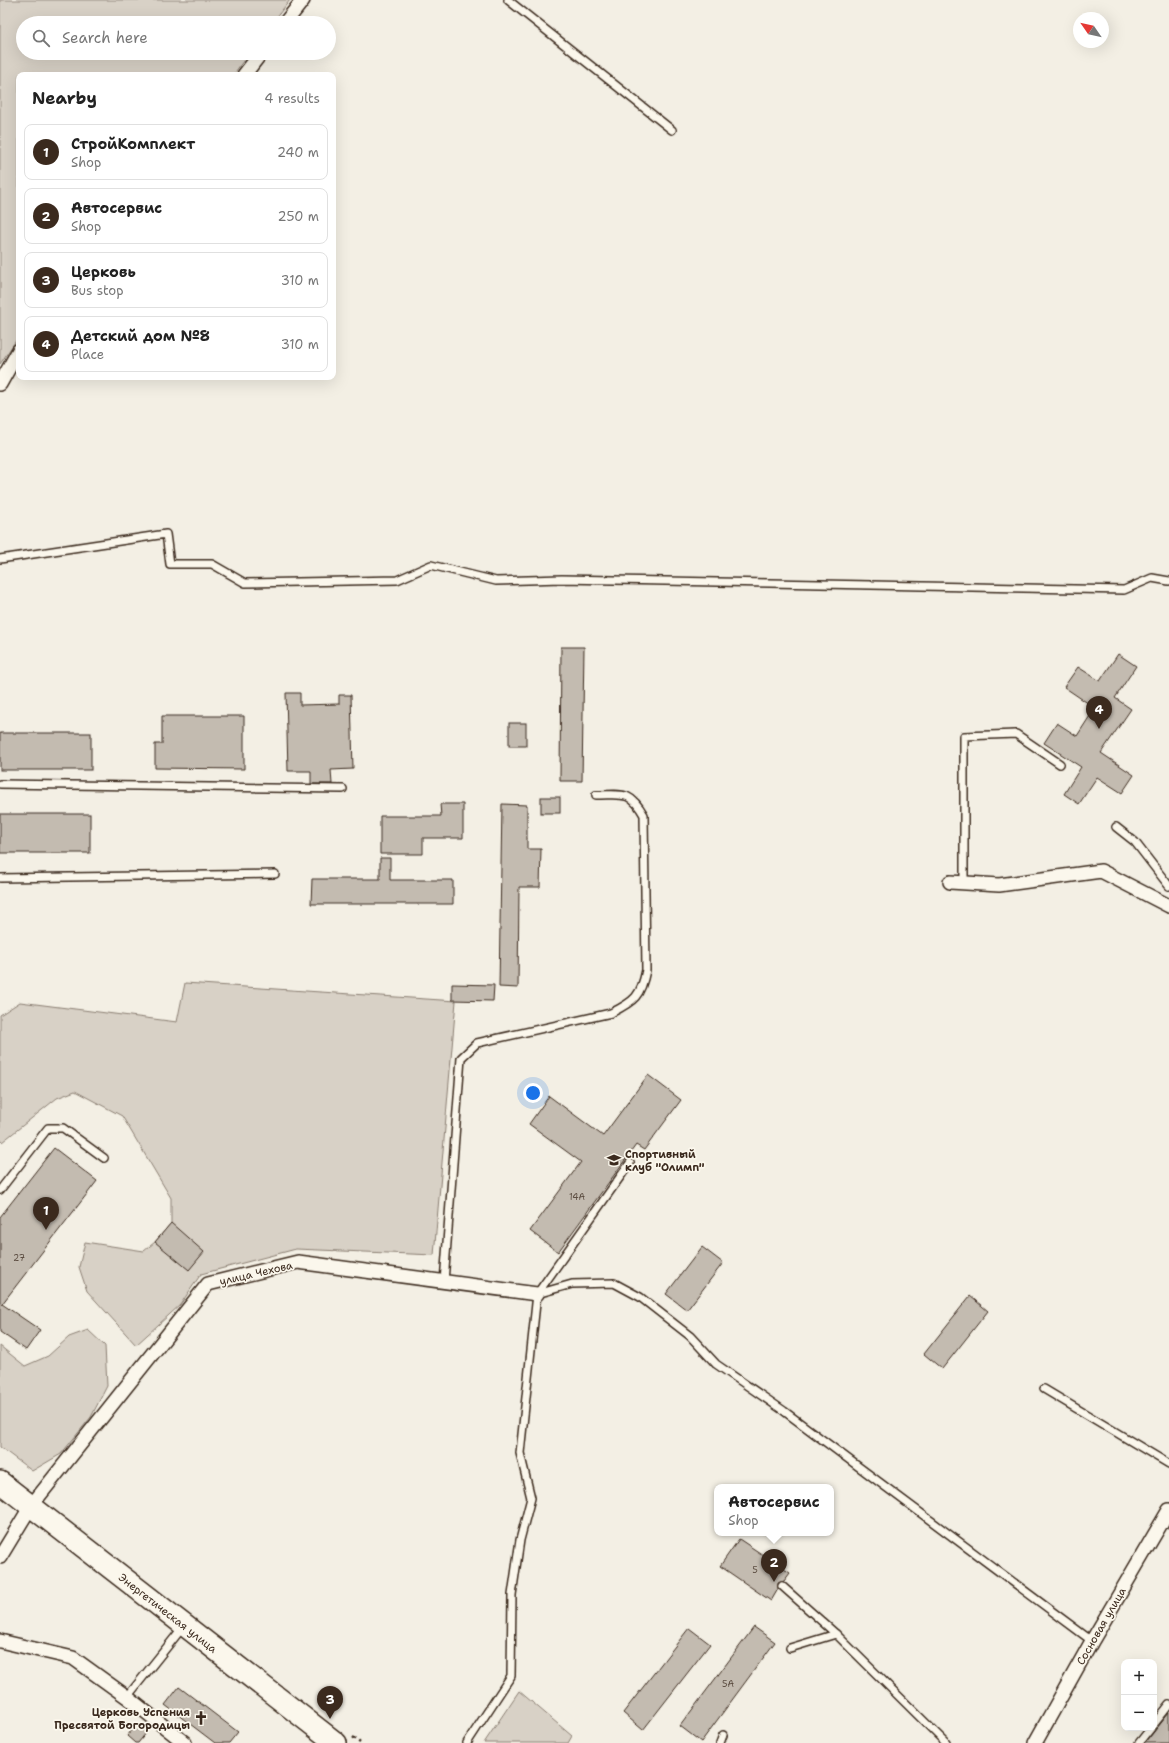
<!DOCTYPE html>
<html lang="en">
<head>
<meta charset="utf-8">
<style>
  body { margin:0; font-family:"Shantell Sans",sans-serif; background:#f6f6f6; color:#222 }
  .controls { position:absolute; right:12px; bottom:12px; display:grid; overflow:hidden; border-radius:8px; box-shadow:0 4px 16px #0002 }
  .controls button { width:36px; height:36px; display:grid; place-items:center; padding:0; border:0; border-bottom:1px solid #e0e0e0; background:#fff; color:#222; font:20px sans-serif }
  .compass { position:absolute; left:1073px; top:12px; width:36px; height:36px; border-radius:50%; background:#fff; box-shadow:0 4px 16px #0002; rotate:304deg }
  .you { position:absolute; left:533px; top:1093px; width:14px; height:14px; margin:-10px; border:3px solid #fff; border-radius:50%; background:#1a73e8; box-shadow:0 0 0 6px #1a73e833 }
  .badge { display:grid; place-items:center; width:26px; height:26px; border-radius:50%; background:#3b2a1e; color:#fff; font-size:13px; font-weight:700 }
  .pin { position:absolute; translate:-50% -33px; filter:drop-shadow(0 1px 2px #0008) }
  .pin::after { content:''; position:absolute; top:21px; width:14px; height:12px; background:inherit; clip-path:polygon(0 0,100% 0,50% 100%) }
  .popup { position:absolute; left:714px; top:1484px; width:120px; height:52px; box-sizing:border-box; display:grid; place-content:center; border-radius:8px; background:#fff; filter:drop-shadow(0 1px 3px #0005); font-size:13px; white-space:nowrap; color:#767676 }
  .popup b { font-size:15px; color:#222 }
  .popup::after { content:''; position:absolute; left:50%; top:100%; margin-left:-8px; border:8px solid transparent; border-top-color:#fff }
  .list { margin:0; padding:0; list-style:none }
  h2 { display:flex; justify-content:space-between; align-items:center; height:52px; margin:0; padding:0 16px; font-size:17px }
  h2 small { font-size:13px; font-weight:400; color:#767676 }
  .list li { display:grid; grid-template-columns:26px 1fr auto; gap:12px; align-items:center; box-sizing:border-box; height:56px; margin:0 8px 8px; padding:0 8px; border:1px solid #e0e0e0; border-radius:8px }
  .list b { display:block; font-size:15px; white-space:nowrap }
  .list p { margin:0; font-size:13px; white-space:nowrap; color:#767676 }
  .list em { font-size:13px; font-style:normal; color:#767676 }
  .icon { flex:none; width:22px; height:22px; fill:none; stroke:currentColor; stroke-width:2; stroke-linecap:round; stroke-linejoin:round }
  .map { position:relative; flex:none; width:1169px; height:1743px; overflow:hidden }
  .search { position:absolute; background:#fff; box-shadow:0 4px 16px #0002; left:16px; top:16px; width:320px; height:44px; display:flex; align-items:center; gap:10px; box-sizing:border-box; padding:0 14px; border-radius:22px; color:#767676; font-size:15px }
  .panel { position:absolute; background:#fff; box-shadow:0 4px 16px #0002; left:16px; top:72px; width:320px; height:308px; border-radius:8px }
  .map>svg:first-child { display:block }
  .green { fill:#d8d1c6; stroke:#8a7e72 }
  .building { fill:#c3bbb0; stroke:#3b2a1e }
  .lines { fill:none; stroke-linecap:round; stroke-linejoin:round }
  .service-casing { stroke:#3b2a1e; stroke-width:10 }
  .minor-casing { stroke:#3b2a1e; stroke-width:16 }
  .primary-casing { stroke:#3b2a1e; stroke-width:24 }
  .path { stroke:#3b2a1e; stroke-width:2.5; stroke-dasharray:4 3; stroke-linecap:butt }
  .service { stroke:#fbf7ec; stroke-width:7 }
  .minor { stroke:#fbf7ec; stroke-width:13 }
  .primary { stroke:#fbf7ec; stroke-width:21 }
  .labels { text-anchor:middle; stroke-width:3.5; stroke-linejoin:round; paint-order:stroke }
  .number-label { font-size:9px; fill:#5d4e42 }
  .poi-label { font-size:11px; font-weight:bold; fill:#3b2a1e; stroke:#fbf7ec; text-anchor:start }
  .street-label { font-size:11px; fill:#3b2a1e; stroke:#fbf7ec }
</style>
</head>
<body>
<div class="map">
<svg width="1169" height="1743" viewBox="0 0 1169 1743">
  <rect width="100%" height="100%" fill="#f3efe4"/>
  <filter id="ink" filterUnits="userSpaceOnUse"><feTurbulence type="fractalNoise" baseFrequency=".025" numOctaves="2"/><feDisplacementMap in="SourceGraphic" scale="8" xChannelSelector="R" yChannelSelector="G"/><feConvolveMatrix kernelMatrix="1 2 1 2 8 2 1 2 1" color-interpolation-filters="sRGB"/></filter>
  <g filter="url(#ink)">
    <!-- green -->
    <g class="green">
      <path d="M 0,0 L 290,0 L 272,23 L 23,23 L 23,53 L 249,53 L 233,75 L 19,75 L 19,336 L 0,364 Z"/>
      <path d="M 185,983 L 456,1001 L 434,1255 L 296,1249 L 201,1274 L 180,1305 L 136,1345 L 87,1291 L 79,1267 L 85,1242 L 144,1251 L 155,1242 L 171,1223 L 171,1198 L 122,1116 L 75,1091 L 57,1098 L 2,1142 L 0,1140 L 0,1015 L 20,1002 L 177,1022 Z"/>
      <path d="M 88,1330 L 105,1346 L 107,1386 L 91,1417 L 61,1454 L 32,1471 L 0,1447 L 0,1346 L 25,1366 L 48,1356 L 69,1337 Z"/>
      <path d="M 519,1691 L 572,1736 L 568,1743 L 484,1743 Z"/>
    </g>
    <!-- building -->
    <g class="building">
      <path d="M 561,647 L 584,647 L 582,781 L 560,781 Z"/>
      <path d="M 1118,654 L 1136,666 L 1115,698 L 1131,709 L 1101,753 L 1134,775 L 1122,793 L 1097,777 L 1079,804 L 1064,794 L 1081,767 L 1044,743 L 1057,723 L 1077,736 L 1095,708 L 1064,687 L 1078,667 L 1100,681 Z"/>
      <path d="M 286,693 L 300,693 L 300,705 L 339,704 L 339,695 L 351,695 L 353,769 L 331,770 L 332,784 L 311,784 L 311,771 L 288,771 Z"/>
      <path d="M 162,716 L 244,716 L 244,769 L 155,768 L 155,744 L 162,744 Z"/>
      <rect x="509" y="723" width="17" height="23"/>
      <rect x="0" y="733" width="91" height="37"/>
      <rect x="541" y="797" width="19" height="16"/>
      <path d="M 440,804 L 463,804 L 463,838 L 423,838 L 423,854 L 380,854 L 380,816 L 441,816 Z"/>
      <path d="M 502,804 L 527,805 L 527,849 L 541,849 L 540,887 L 519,887 L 518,988 L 499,987 Z"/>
      <rect x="0" y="814" width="90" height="39"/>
      <path d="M 380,858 L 390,858 L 390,880 L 453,880 L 453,904 L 311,904 L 312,879 L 380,879 Z"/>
      <path d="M 452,984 L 494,985 L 493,1001 L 452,1000 Z"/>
      <path d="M 648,1075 L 681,1100 L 644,1150 L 636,1145 L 558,1252 L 530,1231 L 581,1162 L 529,1124 L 549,1096 L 603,1136 Z"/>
      <path d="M 54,1148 L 97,1181 L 2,1304 L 40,1330 L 26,1350 L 0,1332 L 0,1217 Z"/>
      <path d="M 171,1223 L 204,1252 L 189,1270 L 155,1242 Z"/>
      <path d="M 702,1247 L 723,1263 L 687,1310 L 666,1294 Z"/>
      <path d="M 970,1296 L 988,1311 L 942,1369 L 924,1354 Z"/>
      <path d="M 739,1539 L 790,1573 L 784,1581 L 778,1583 L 778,1589 L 771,1601 L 720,1566 Z"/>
      <path d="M 754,1627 L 775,1642 L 701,1742 L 680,1726 Z"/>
      <path d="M 689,1628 L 710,1644 L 643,1730 L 623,1713 Z"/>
      <path d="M 179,1687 L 238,1732 L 229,1743 L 215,1743 L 165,1705 Z"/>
      <path d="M 1169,1713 L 1169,1743 L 1145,1743 Z"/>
      <path d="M 137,1724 L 147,1732 L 138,1743 L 135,1743 L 127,1736 Z"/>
    </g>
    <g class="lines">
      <defs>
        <g id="service">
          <path d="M 508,0 L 672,130"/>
          <path d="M 0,559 L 166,534 L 170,564 L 212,564 L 245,583 L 397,580 L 431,565 L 496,581 L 562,579 L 1124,590 L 1152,578 L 1169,581"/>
          <path d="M 0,784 L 343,789"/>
          <path d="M 1116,827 L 1135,842 L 1169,886"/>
          <path d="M 0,878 L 275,874"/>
          <path d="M 964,883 L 964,736 L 1016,734 L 1060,764"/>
          <path d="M 0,1190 L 48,1128 L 63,1128 L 104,1158"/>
          <path d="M 444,1282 L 461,1058 L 477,1043 L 611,1013 C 635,1001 641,996 646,970 L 644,815 C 630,790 622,795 596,795"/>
          <path d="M 537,1294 L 572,1284 L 614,1283 L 640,1297 L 690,1336 L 716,1364 L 784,1411 L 1092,1641"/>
          <path d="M 1044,1389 L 1169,1464"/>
          <path d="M 782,1586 L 836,1634"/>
          <path d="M 790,1648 L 836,1634 L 946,1743"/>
          <path d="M 127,1697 L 183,1627"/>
          <path d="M 1154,1724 L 1169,1705"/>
          <path d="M 467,1743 L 511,1676 L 512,1595 L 520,1540 L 531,1498 L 520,1453 L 537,1294 L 630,1163"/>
          <path d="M 720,1743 L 723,1735"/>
          <path d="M 1139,1743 L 1151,1728"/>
        </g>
        <g id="minor">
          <path d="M 285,23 L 303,0"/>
          <path d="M 244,75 L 261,53"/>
          <path d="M 0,384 L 19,350"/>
          <path d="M 950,882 L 999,885 L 1101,871 L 1169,906"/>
          <path d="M 0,1557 L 31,1506 L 208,1284 L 298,1262 L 537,1294"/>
          <path d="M 0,1641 L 73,1658 L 127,1697 L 185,1743"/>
          <path d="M 1035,1743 L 1092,1641 L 1169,1510"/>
        </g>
        <path id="primary" d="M 0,1482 L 336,1743"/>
      </defs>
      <!-- service casing -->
      <use href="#service" class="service-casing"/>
      <!-- minor casing -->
      <use href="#minor" class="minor-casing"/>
      <!-- primary casing -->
      <use href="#primary" class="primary-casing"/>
      <!-- path -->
      <path class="path" d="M 353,1737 L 360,1743"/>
      <!-- service -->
      <use href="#service" class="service"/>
      <!-- minor -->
      <use href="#minor" class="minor"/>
      <!-- primary -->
      <use href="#primary" class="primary"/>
    </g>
  </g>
  <!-- icons -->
  <defs>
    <symbol id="school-bare" viewBox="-9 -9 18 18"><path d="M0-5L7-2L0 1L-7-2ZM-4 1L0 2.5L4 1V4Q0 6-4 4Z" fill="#3b2a1e" stroke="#fbf7ec" stroke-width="2.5" paint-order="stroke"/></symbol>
    <symbol id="church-bare" viewBox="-9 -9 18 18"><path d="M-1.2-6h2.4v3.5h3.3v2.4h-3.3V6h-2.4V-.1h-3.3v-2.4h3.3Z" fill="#3b2a1e" stroke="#fbf7ec" stroke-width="2.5" paint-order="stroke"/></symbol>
  </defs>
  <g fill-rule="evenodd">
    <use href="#school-bare" x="604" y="1150" width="20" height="20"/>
    <use href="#church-bare" x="191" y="1708" width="20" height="20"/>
  </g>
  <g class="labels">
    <!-- number labels -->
    <g class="number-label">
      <text x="577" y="1200">14А</text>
      <text x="19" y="1261">27</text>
      <text x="755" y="1573">5</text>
      <text x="728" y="1687">5А</text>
    </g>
    <!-- poi labels -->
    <g class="poi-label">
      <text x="625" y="1158">Спортивный<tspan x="625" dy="13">клуб "Олимп"</tspan></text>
      <text x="190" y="1716" text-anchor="end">Церковь Успения<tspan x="190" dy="13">Пресвятой Богородицы</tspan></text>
    </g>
    <!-- street labels -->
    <g class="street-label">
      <text transform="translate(256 1273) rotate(-13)" y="4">улица Чехова</text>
      <text transform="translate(168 1613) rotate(38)" y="4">Энергетическая улица</text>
      <text transform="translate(1101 1626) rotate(-60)" y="4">Сосновая улица</text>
    </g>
  </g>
</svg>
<div class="controls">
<button>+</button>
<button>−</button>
</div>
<svg class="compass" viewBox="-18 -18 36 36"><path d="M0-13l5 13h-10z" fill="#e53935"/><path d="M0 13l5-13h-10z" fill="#767676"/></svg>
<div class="you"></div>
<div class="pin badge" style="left:46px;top:1230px">1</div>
<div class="pin badge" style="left:774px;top:1582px">2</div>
<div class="popup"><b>Автосервис</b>Shop</div>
<div class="pin badge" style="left:330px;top:1719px">3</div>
<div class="pin badge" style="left:1099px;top:729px">4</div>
<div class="search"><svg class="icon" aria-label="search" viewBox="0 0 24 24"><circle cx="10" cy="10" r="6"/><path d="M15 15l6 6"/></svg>Search here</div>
<section class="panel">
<h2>Nearby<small>4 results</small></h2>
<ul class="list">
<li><span class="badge">1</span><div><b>СтройКомплект</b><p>Shop</p></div><em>240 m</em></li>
<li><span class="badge">2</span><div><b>Автосервис</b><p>Shop</p></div><em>250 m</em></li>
<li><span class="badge">3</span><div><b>Церковь</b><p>Bus stop</p></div><em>310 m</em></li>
<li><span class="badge">4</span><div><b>Детский дом №8</b><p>Place</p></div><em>310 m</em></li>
</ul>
</section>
</div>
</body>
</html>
